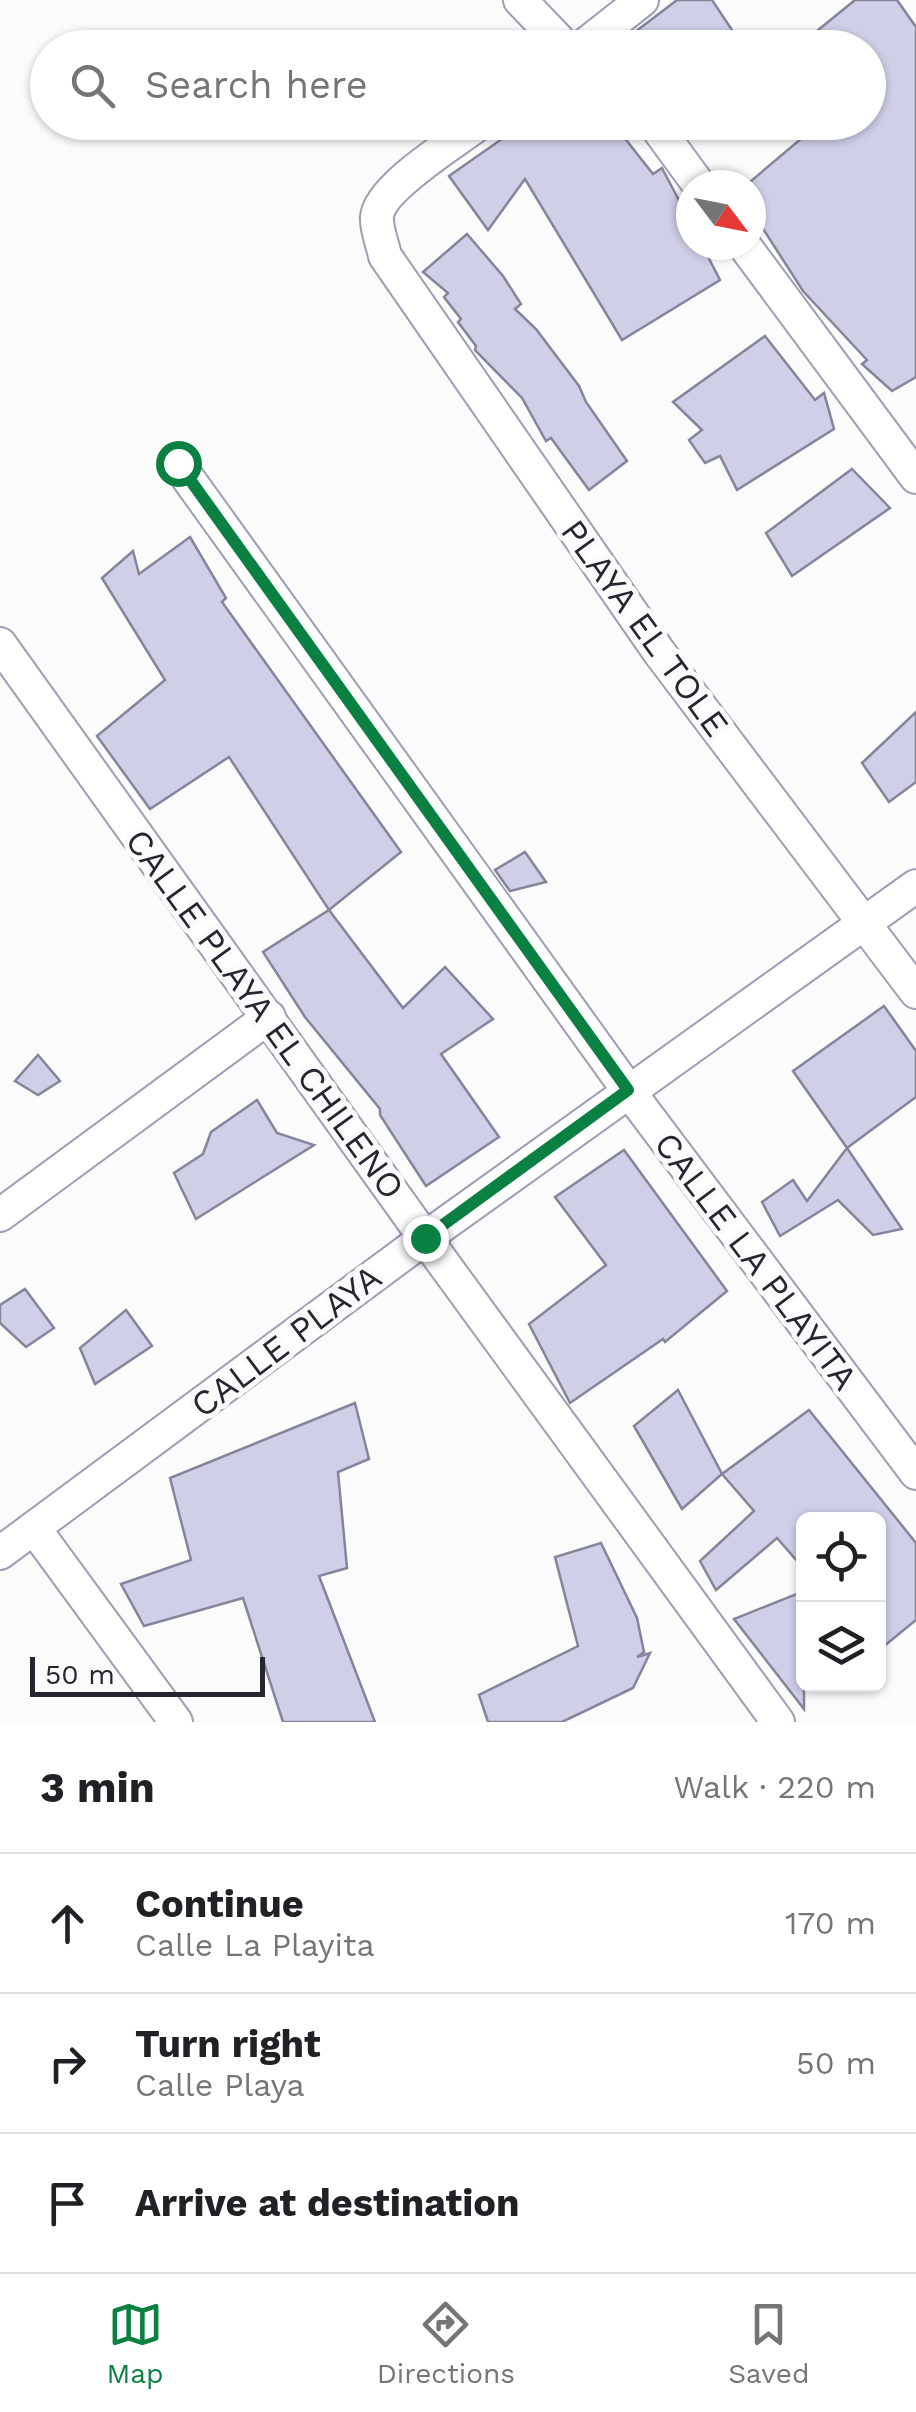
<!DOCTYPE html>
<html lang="en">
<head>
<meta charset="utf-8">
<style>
  body { margin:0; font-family:"Work Sans",sans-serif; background:#f6f6f6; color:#202124 }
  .controls { position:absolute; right:30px; bottom:30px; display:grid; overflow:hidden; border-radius:15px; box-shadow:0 2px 8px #0004 }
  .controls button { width:90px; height:90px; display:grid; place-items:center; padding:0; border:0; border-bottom:2px solid #e0e0e0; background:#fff; color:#202124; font:50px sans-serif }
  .compass { position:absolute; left:676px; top:170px; width:90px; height:90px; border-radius:50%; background:#fff; box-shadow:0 2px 8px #0004; rotate:122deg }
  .scale { position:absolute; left:30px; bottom:25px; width:235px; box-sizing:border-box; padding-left:10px; border:5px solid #262630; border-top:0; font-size:28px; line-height:35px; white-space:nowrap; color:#262630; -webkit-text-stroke:8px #fbfbfb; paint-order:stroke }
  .stop { position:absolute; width:30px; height:30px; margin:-22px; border:8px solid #0b8043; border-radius:50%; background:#fff }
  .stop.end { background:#0b8043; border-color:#fff; box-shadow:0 2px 10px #0008 }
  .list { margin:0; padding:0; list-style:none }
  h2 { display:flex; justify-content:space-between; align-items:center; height:130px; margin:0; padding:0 40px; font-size:42px }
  h2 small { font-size:32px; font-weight:400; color:#757577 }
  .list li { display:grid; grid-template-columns:65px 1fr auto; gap:30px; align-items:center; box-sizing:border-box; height:140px; padding:0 40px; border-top:2px solid #e0e0e0 }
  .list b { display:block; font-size:38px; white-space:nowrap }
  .list p { margin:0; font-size:32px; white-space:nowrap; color:#757577 }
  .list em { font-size:32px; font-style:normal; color:#757577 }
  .icon { flex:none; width:55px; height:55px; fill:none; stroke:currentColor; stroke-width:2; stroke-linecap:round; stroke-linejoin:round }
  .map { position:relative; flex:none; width:916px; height:1722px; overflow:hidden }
  .search { position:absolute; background:#fff; box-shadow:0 2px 8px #0004; left:30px; right:30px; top:30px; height:110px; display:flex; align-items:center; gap:25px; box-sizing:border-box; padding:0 35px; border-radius:55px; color:#757577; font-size:38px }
  .sheet { height:550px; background:#fff }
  nav { display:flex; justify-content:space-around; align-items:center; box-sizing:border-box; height:140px; border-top:2px solid #e0e0e0; background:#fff; font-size:28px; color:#757577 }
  nav a { display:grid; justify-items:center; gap:5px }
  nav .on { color:#0b8043 }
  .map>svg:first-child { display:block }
  .building { fill:#cfcfe8; stroke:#84849b; stroke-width:2.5 }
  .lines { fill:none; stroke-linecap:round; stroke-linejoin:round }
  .minor-casing { stroke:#9d9db5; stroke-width:36 }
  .minor { stroke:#fff; stroke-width:32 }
  .route { stroke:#0b8043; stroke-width:12 }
  .labels { text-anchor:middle; stroke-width:10; stroke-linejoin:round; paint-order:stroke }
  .street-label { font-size:35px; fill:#262630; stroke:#fbfbfb }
</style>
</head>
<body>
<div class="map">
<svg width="916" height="1722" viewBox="0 0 916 1722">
  <rect width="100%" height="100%" fill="#fbfbfb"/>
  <!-- building -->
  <g class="building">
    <path d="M 677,0 L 712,0 L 734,33 L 714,48 L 614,48 Z"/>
    <path d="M 855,0 L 897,0 L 916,27 L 916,377 L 892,391 L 862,364 L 867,360 L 803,291 L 751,210 L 751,181 L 821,122 L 868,122 L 868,48 L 796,48 Z"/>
    <path d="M 526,122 L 612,122 L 653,174 L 662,168 L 663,170 L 691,223 L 691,245 L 702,245 L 720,280 L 622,340 L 525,179 L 488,230 L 449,176 Z"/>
    <path d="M 467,234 L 503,276 L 521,304 L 515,309 L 536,329 L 579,386 L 586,402 L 627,461 L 589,490 L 551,438 L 546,441 L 522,398 L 475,350 L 476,346 L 458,322 L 461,319 L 444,297 L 448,293 L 423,272 Z"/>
    <path d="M 765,336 L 815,400 L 824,393 L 834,429 L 737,490 L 720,456 L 705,463 L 689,440 L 702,430 L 673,402 Z"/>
    <path d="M 852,469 L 890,508 L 792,576 L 766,533 Z"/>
    <path d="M 190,537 L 226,598 L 222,602 L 401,852 L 329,910 L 229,757 L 150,809 L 97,736 L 165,680 L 102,578 L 133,551 L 139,574 Z"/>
    <path d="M 916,712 L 916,782 L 889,802 L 862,763 Z"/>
    <path d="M 525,852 L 546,882 L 510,891 L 495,870 Z"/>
    <path d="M 329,910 L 403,1008 L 445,967 L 493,1019 L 441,1054 L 499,1137 L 426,1186 L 380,1115 L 380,1109 L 305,1017 L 263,952 Z"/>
    <path d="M 884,1006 L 916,1051 L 916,1097 L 847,1148 L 793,1071 Z"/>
    <path d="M 38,1055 L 60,1081 L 38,1095 L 15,1081 Z"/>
    <path d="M 257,1100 L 277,1133 L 314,1145 L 196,1219 L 174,1173 L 203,1154 L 211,1132 Z"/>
    <path d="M 847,1148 L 902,1229 L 873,1235 L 838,1200 L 780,1236 L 762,1202 L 793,1180 L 807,1201 Z"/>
    <path d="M 624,1150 L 727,1291 L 665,1342 L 663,1339 L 570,1403 L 529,1324 L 606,1265 L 555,1197 Z"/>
    <path d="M 25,1289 L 54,1328 L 26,1347 L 0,1323 L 0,1305 Z"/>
    <path d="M 126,1310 L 152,1346 L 95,1384 L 80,1348 Z"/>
    <path d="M 678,1390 L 722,1474 L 682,1509 L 634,1426 Z"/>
    <path d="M 355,1403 L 369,1459 L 338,1472 L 347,1568 L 319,1576 L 375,1722 L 283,1722 L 243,1598 L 144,1626 L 121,1584 L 191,1560 L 170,1478 Z"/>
    <path d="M 809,1410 L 916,1543 L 916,1620 L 878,1651 L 878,1520 L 804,1520 L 804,1569 L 777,1538 L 716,1590 L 700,1561 L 754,1511 L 722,1474 Z"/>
    <path d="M 601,1543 L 637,1618 L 644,1652 L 637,1657 L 650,1653 L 633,1688 L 562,1722 L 488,1722 L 479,1695 L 578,1646 L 555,1557 Z"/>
    <path d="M 804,1591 L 804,1709 L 734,1619 Z"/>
  </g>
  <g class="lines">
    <defs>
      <g id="minor">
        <path d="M 520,0 L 566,48"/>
        <path d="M 581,48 L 642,0"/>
        <path d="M 481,122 C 457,141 379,187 377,217 C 376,229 383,245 385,256 L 659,652 L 916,992"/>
        <path d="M 653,122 L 699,185"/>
        <path d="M 744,245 L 916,477"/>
        <path d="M 177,463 L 628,1090 L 916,1473"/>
        <path d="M 0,644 L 425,1238 L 778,1722"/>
        <path d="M 0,1215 L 269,1017"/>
        <path d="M 34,1528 L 176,1722"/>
        <path d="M 0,1553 L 425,1238 L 916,886"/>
      </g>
    </defs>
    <!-- minor casing -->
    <use href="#minor" class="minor-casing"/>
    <!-- minor -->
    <use href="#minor" class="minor"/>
  </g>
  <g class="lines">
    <!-- route -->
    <path class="route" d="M 178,463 L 628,1090 L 425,1238"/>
  </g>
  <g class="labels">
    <!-- street labels -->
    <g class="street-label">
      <text transform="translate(645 628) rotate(54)" y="12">PLAYA EL TOLE</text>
      <text transform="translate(265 1014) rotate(54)" y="12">CALLE PLAYA EL CHILENO</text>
      <text transform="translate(756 1261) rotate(53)" y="12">CALLE LA PLAYITA</text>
      <text transform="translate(286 1341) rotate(-37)" y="12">CALLE PLAYA</text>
    </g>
  </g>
</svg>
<div class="controls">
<button><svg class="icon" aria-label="locate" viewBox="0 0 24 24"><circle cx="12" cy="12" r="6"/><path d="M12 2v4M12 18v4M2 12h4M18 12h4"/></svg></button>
<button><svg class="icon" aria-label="layers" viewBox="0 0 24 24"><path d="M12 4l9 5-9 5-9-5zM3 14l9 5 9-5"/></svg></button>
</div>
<svg class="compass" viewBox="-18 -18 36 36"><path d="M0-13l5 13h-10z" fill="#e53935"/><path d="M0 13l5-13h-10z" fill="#757577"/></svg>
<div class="scale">50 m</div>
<div class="stop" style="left:178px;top:463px"></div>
<div class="stop end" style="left:425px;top:1238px"></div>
<div class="search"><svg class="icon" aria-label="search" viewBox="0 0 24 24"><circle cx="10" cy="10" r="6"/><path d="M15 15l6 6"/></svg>Search here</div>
</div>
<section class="sheet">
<h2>3 min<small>Walk · 220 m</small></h2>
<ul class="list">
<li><svg class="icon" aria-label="ahead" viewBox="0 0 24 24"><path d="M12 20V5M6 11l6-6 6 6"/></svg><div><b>Continue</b><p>Calle La Playita</p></div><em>170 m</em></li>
<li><svg class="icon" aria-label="right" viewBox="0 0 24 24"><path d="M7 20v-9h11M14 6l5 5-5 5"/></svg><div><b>Turn right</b><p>Calle Playa</p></div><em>50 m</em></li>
<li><svg class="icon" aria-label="arrive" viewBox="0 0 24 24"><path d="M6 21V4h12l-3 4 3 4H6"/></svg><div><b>Arrive at destination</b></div></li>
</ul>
</section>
<nav>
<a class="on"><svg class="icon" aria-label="map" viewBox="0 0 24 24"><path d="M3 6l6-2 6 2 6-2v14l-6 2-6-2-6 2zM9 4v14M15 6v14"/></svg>Map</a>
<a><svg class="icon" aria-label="directions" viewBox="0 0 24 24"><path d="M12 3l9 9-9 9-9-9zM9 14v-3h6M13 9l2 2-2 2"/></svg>Directions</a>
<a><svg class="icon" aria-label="saved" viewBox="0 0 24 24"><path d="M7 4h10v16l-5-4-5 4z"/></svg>Saved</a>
</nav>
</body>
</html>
